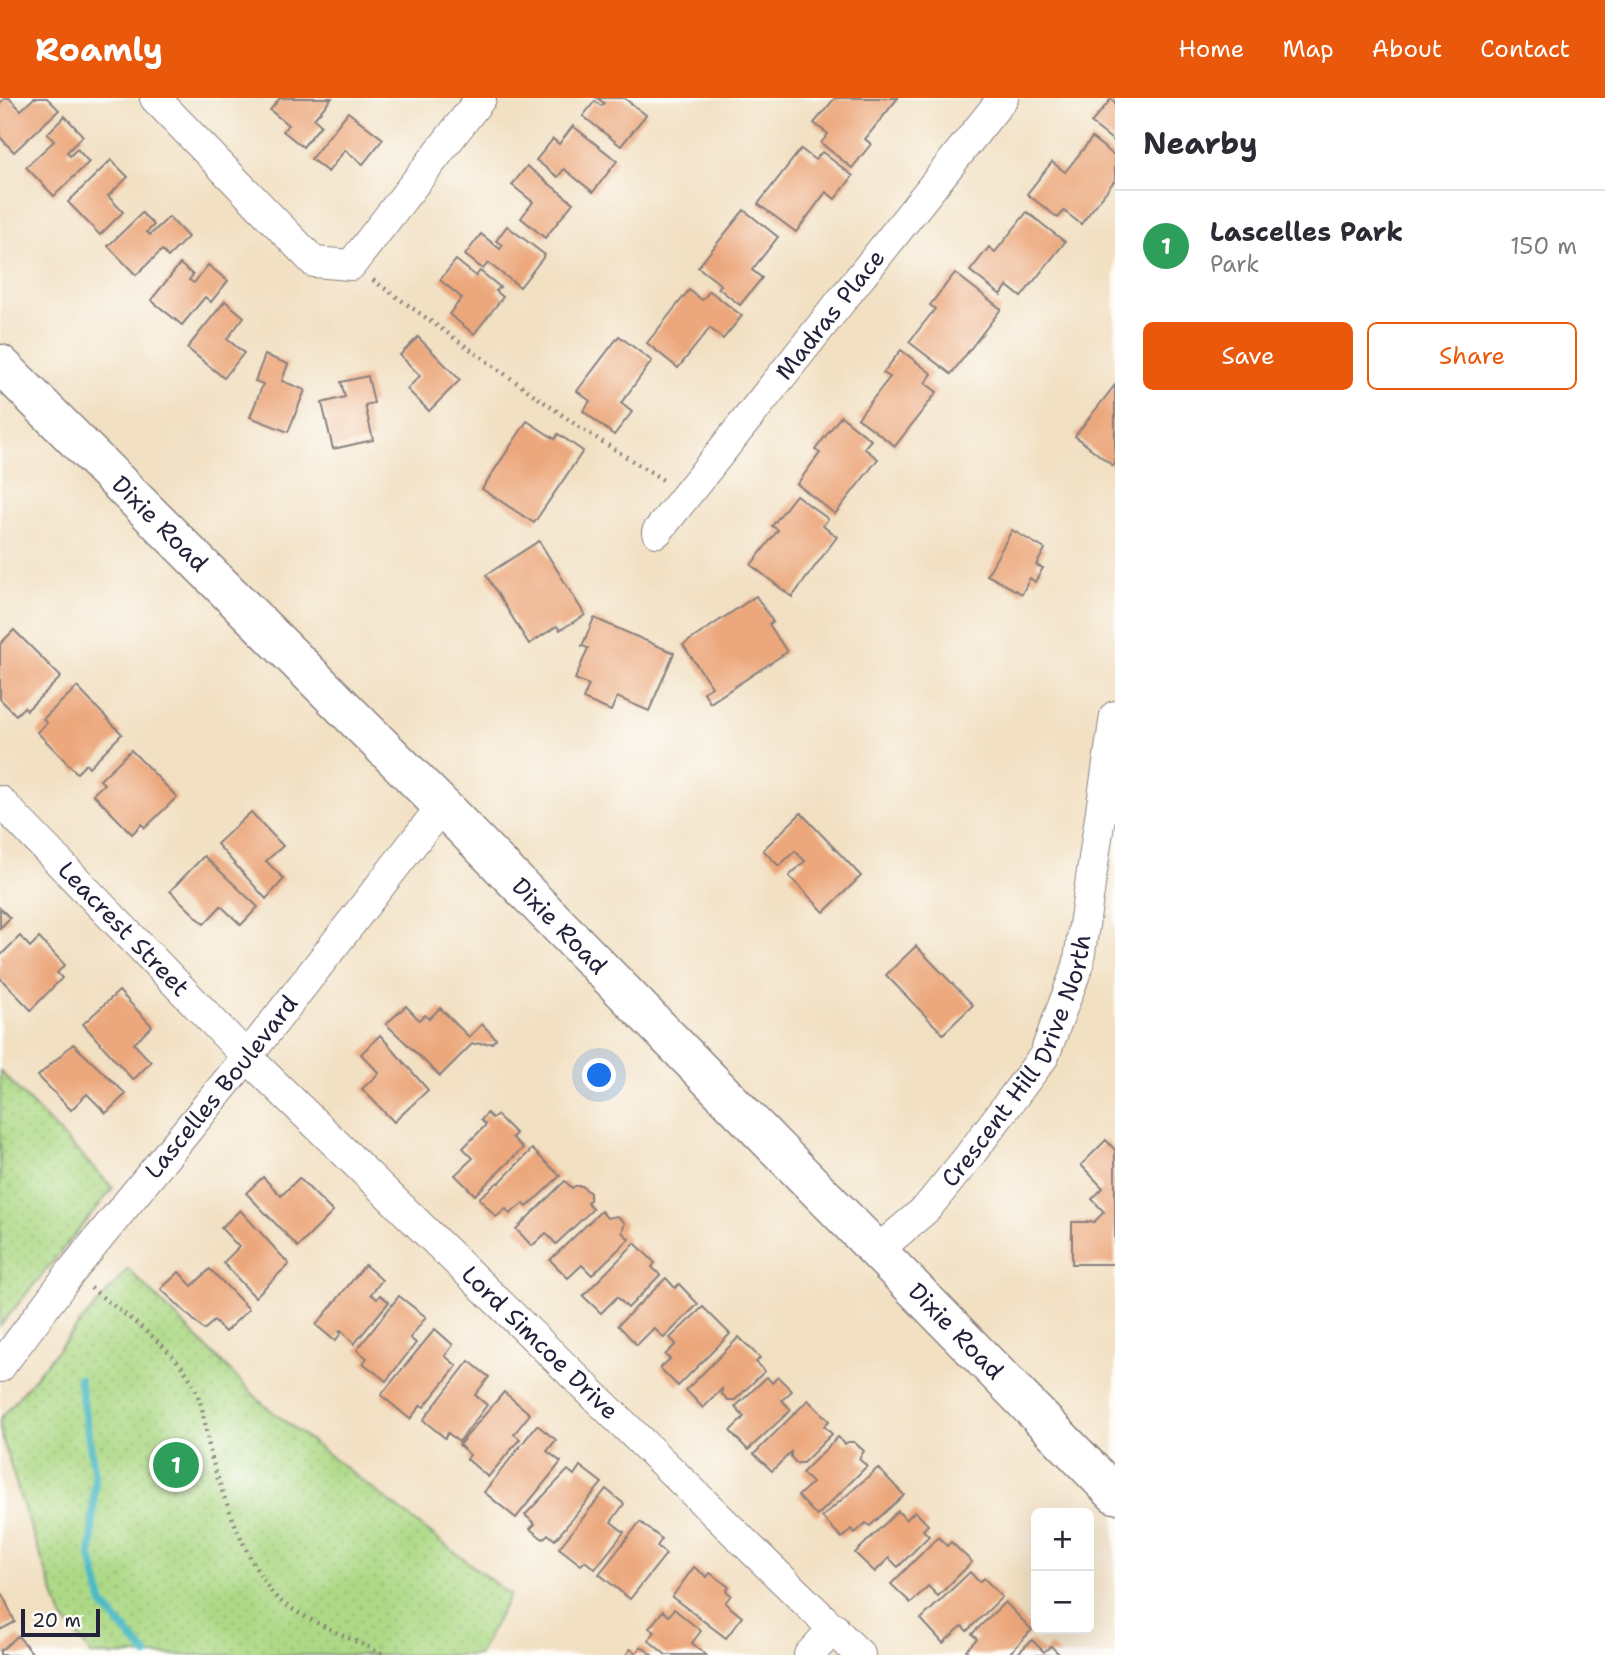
<!DOCTYPE html>
<html lang="en">
<head>
<meta charset="utf-8">
<style>
  body { margin:0; font-family:"Shantell Sans",sans-serif; background:#f2f2f3; color:#2b2b33 }
  .controls { position:absolute; right:21px; bottom:21px; display:grid; overflow:hidden; border-radius:10px; box-shadow:0 7px 28px #0002 }
  .controls button { width:63px; height:63px; display:grid; place-items:center; padding:0; border:0; border-bottom:2px solid #e1e1e2; background:#fff; color:#2b2b33; font:35px sans-serif }
  .scale { position:absolute; left:21px; bottom:18px; width:79px; box-sizing:border-box; padding-left:7px; border:4px solid #22223b; border-top:0; font-size:19px; line-height:24px; white-space:nowrap; color:#22223b; -webkit-text-stroke:5px #fdfcf7; paint-order:stroke }
  .you { position:absolute; left:600px; top:978px; width:24px; height:24px; margin:-18px; border:5px solid #fff; border-radius:50%; background:#1a73e8; box-shadow:0 0 0 10px #1a73e833 }
  .badge { display:grid; place-items:center; width:46px; height:46px; border-radius:50%; background:#ea580c; color:#fff; font-size:23px; font-weight:700 }
  .pin { position:absolute; translate:-50% -50%; border:4px solid #fff; box-shadow:0 2px 7px #0006 }
  .list { margin:0; padding:0; list-style:none }
  h2 { display:flex; justify-content:space-between; align-items:center; height:91px; margin:0; padding:0 28px; font-size:30px }
  h2 small { font-size:23px; font-weight:400; color:#7c7c81 }
  .list li { display:grid; grid-template-columns:46px 1fr auto; gap:21px; align-items:center; box-sizing:border-box; height:112px; padding:0 28px; border-top:2px solid #e1e1e2 }
  .list b { display:block; font-size:26px; white-space:nowrap }
  .list p { margin:0; font-size:23px; white-space:nowrap; color:#7c7c81 }
  .list em { font-size:23px; font-style:normal; color:#7c7c81 }
  .actions { display:flex; gap:14px; padding:21px 28px }
  .actions a { flex:1; padding:16px 0; border:2px solid #ea580c; border-radius:10px; text-align:center; font-size:24px; color:#ea580c }
  .actions .main { background:#ea580c; color:#fff }
  .map { position:relative; flex:none; width:1115px; height:1557px; overflow:hidden }
  header { display:flex; align-items:center; gap:42px; box-sizing:border-box; height:98px; padding:0 35px; background:#ea580c; color:#fff }
  header strong { font-size:33px }
  nav { display:flex; gap:38px; margin-inline-start:auto; font-size:24px }
  main { display:flex }
  aside { flex:1; background:#fff }
  .map>svg:first-child { display:block }
  .park { fill:url(#park-dots); stroke:#687e60; stroke-width:2 }
  .lines { fill:none; stroke-linecap:round; stroke-linejoin:round }
  .stream { stroke:#4cbac5; stroke-width:8 }
  .building { fill:#eca77c }
  .minor-casing { stroke:#8a817f; stroke-width:32 }
  .secondary-casing { stroke:#8a817f; stroke-width:41 }
  .path { stroke:#8a817f; stroke-width:4.5; stroke-dasharray:2 5; stroke-linecap:butt }
  .minor { stroke:#fff; stroke-width:30 }
  .secondary { stroke:#fff; stroke-width:38 }
  .labels { text-anchor:middle; stroke-width:7; stroke-linejoin:round; paint-order:stroke }
  .street-label { font-size:24px; fill:#22223b; stroke:#fdfcf7 }
</style>
</head>
<body>
<header>
<strong>Roamly</strong>
<nav><a>Home</a><a>Map</a><a>About</a><a>Contact</a></nav>
</header>
<main>
<div class="map">
<svg width="1115" height="1557" viewBox="0 0 1115 1557">
  <defs>
    <pattern id="park-dots" width="8" height="8" patternUnits="userSpaceOnUse" patternTransform="scale(1.75)"><rect width="8" height="8" fill="#add986"/><path d="M2 2h.1M6 6h.1" fill="none" stroke="#95ba75" stroke-width="1.8" stroke-linecap="round"/></pattern>
  </defs>
  <rect width="100%" height="100%" fill="#fdfcf7"/>
  <filter id="ink" filterUnits="userSpaceOnUse"><feTurbulence type="fractalNoise" baseFrequency=".0143" numOctaves="2"/><feDisplacementMap in="SourceGraphic" scale="14" xChannelSelector="R" yChannelSelector="G"/><feConvolveMatrix kernelMatrix="1 2 1 2 8 2 1 2 1" color-interpolation-filters="sRGB"/></filter>
  <filter id="wash" filterUnits="userSpaceOnUse"><feTurbulence type="fractalNoise" baseFrequency=".00686" numOctaves="4" result="noise"/><feDisplacementMap in="SourceGraphic" scale="28" xChannelSelector="R" yChannelSelector="G"/><feGaussianBlur stdDeviation="1.57" result="paint"/><feColorMatrix in="noise" values="0 0 0 0 0 0 0 0 0 0 0 0 0 0 0 0 0 1.4 0 .05"/><feComposite in="paint" operator="in"/></filter>
  <g filter="url(#wash)">
    <rect width="100%" height="100%" fill="#f2e0c3"/>
    <!-- park -->
    <g class="park">
      <path d="M 0,973 L 113,1090 L 0,1228 Z"/>
      <path d="M 128,1171 L 264,1307 L 510,1497 L 478,1557 L 92,1557 L 62,1519 L 21,1402 L 0,1332 L 0,1321 L 75,1231 Z"/>
    </g>
    <g class="lines">
      <!-- stream -->
      <path class="stream" d="M 79,1281 L 95,1377 L 91,1458 L 103,1507 L 147,1557"/>
    </g>
    <g id="blocks">
      <!-- building -->
      <g class="building">
        <path d="M 5,0 L 9,0 L 21,12 L 34,0 L 47,0 L 59,12 L 14,54 L 0,39 L 0,5 Z"/>
        <path d="M 280,0 L 332,0 L 314,21 L 321,27 L 303,49 L 283,33 L 288,27 L 270,12 Z"/>
        <path d="M 597,0 L 624,0 L 646,17 L 621,48 L 583,18 L 595,3 L 601,8 L 604,5 Z"/>
        <path d="M 835,0 L 898,0 L 865,41 L 871,46 L 852,70 L 821,45 L 828,36 L 814,25 Z"/>
        <path d="M 1111,1 L 1115,4 L 1115,44 L 1091,25 Z"/>
        <path d="M 348,14 L 383,41 L 363,66 L 345,52 L 328,74 L 311,61 Z"/>
        <path d="M 65,18 L 83,38 L 67,54 L 70,58 L 77,51 L 89,64 L 54,98 L 26,69 L 54,43 L 47,36 Z"/>
        <path d="M 573,28 L 617,63 L 593,94 L 564,71 L 558,79 L 536,62 L 553,41 L 559,46 Z"/>
        <path d="M 1092,40 L 1115,58 L 1115,82 L 1081,126 L 1064,113 L 1058,120 L 1027,96 L 1052,64 L 1065,74 Z"/>
        <path d="M 801,51 L 815,62 L 822,54 L 853,78 L 835,101 L 826,94 L 796,134 L 758,106 Z"/>
        <path d="M 111,62 L 128,79 L 108,98 L 123,114 L 100,137 L 68,104 Z"/>
        <path d="M 527,68 L 573,105 L 545,140 L 521,120 L 533,104 L 512,87 Z"/>
        <path d="M 744,112 L 778,139 L 752,172 L 762,180 L 740,207 L 718,190 L 721,187 L 698,169 Z"/>
        <path d="M 1027,114 L 1065,144 L 1021,199 L 1007,188 L 1001,197 L 970,173 L 989,149 L 995,154 Z"/>
        <path d="M 142,115 L 154,127 L 147,134 L 150,137 L 169,119 L 188,139 L 168,159 L 162,152 L 136,177 L 108,148 Z"/>
        <path d="M 507,128 L 545,157 L 520,189 L 488,165 L 483,171 L 465,157 L 481,136 L 500,151 L 503,147 L 496,143 Z"/>
        <path d="M 456,162 L 476,178 L 480,173 L 500,189 L 496,193 L 503,199 L 474,236 L 449,216 L 462,200 L 440,182 Z"/>
        <path d="M 180,166 L 193,177 L 189,182 L 194,185 L 208,167 L 228,183 L 211,204 L 205,199 L 182,227 L 151,202 Z"/>
        <path d="M 955,175 L 1001,211 L 951,276 L 909,244 L 935,211 L 930,207 Z"/>
        <path d="M 689,192 L 702,202 L 710,193 L 742,218 L 723,241 L 710,230 L 678,270 L 647,245 Z"/>
        <path d="M 225,203 L 244,219 L 227,241 L 244,255 L 224,280 L 187,250 Z"/>
        <path d="M 619,238 L 652,263 L 621,305 L 632,314 L 614,337 L 583,313 L 590,303 L 577,293 Z"/>
        <path d="M 418,239 L 460,282 L 429,313 L 407,291 L 420,278 L 400,257 Z"/>
        <path d="M 901,252 L 932,276 L 925,285 L 937,294 L 895,348 L 858,320 L 890,279 L 883,275 Z"/>
        <path d="M 265,257 L 288,266 L 282,283 L 305,292 L 288,334 L 250,319 L 263,286 L 255,283 Z"/>
        <path d="M 368,278 L 374,305 L 365,307 L 373,342 L 333,351 L 322,305 L 345,299 L 341,284 Z"/>
        <path d="M 1115,287 L 1115,366 L 1113,368 L 1075,338 Z"/>
        <path d="M 841,318 L 871,342 L 864,350 L 878,361 L 835,416 L 797,386 L 820,355 L 815,352 Z"/>
        <path d="M 527,323 L 555,341 L 558,336 L 583,353 L 534,425 L 482,391 Z"/>
        <path d="M 796,397 L 828,421 L 823,428 L 837,439 L 792,499 L 751,467 L 778,432 L 772,428 Z"/>
        <path d="M 1012,432 L 1045,451 L 1036,467 L 1043,470 L 1035,484 L 1030,480 L 1022,496 L 987,477 Z"/>
        <path d="M 539,443 L 585,517 L 560,532 L 557,528 L 529,546 L 486,477 Z"/>
        <path d="M 756,498 L 773,524 L 769,526 L 787,554 L 710,605 L 704,594 L 712,589 L 683,547 Z"/>
        <path d="M 594,520 L 674,555 L 649,613 L 617,599 L 611,613 L 583,601 L 589,587 L 575,581 L 588,550 L 582,548 Z"/>
        <path d="M 14,532 L 61,579 L 27,612 L 24,609 L 16,617 L 0,601 L 0,546 Z"/>
        <path d="M 77,589 L 122,636 L 89,669 L 86,666 L 77,675 L 37,634 L 47,625 L 43,621 Z"/>
        <path d="M 131,652 L 177,699 L 145,730 L 142,726 L 132,736 L 93,696 L 104,686 L 100,682 Z"/>
        <path d="M 251,714 L 283,748 L 266,763 L 284,781 L 266,801 L 217,746 Z"/>
        <path d="M 801,715 L 861,778 L 824,814 L 789,778 L 805,763 L 795,753 L 779,768 L 763,752 Z"/>
        <path d="M 204,758 L 258,809 L 241,827 L 221,808 L 204,826 L 170,793 Z"/>
        <path d="M 0,810 L 10,820 L 0,830 Z"/>
        <path d="M 20,838 L 30,849 L 39,840 L 65,867 L 57,875 L 62,880 L 31,912 L 0,880 L 0,858 Z"/>
        <path d="M 916,848 L 973,907 L 943,936 L 886,877 Z"/>
        <path d="M 119,893 L 152,928 L 134,946 L 151,964 L 133,982 L 83,926 Z"/>
        <path d="M 406,908 L 419,922 L 425,917 L 429,921 L 440,910 L 469,939 L 482,926 L 496,941 L 492,945 L 472,946 L 440,978 L 386,926 Z"/>
        <path d="M 380,937 L 428,992 L 394,1024 L 362,991 L 379,975 L 361,956 Z"/>
        <path d="M 73,946 L 126,996 L 106,1015 L 87,996 L 71,1012 L 38,978 Z"/>
        <path d="M 487,1015 L 492,1020 L 497,1017 L 516,1036 L 512,1039 L 523,1050 L 475,1097 L 455,1077 L 473,1060 L 463,1050 L 486,1027 L 481,1022 Z"/>
        <path d="M 1106,1042 L 1115,1052 L 1115,1166 L 1072,1166 L 1072,1124 L 1094,1124 L 1104,1114 L 1092,1101 L 1103,1090 L 1081,1067 Z"/>
        <path d="M 532,1051 L 560,1078 L 527,1109 L 523,1105 L 510,1116 L 506,1111 L 496,1119 L 479,1100 L 498,1084 L 499,1085 Z"/>
        <path d="M 263,1079 L 281,1098 L 299,1080 L 333,1114 L 298,1149 L 246,1095 Z"/>
        <path d="M 565,1083 L 572,1090 L 575,1088 L 582,1088 L 590,1095 L 590,1102 L 587,1104 L 593,1111 L 556,1146 L 546,1135 L 532,1148 L 516,1131 Z"/>
        <path d="M 240,1112 L 289,1166 L 255,1199 L 223,1165 L 239,1149 L 221,1130 Z"/>
        <path d="M 601,1113 L 607,1120 L 617,1118 L 625,1125 L 622,1134 L 629,1141 L 592,1177 L 582,1167 L 568,1180 L 550,1162 Z"/>
        <path d="M 635,1145 L 655,1165 L 652,1169 L 660,1177 L 628,1210 L 617,1199 L 601,1215 L 583,1198 Z"/>
        <path d="M 365,1167 L 382,1182 L 371,1196 L 377,1201 L 380,1197 L 389,1204 L 354,1246 L 341,1232 L 339,1233 L 341,1235 L 335,1243 L 316,1227 Z"/>
        <path d="M 210,1171 L 249,1211 L 225,1234 L 214,1223 L 204,1232 L 161,1191 L 179,1174 L 192,1188 Z"/>
        <path d="M 666,1180 L 675,1190 L 679,1186 L 698,1206 L 664,1240 L 654,1230 L 637,1247 L 618,1227 Z"/>
        <path d="M 399,1198 L 426,1219 L 410,1240 L 416,1245 L 386,1283 L 363,1265 L 367,1260 L 357,1252 Z"/>
        <path d="M 703,1209 L 730,1236 L 678,1288 L 660,1270 L 670,1261 L 665,1257 L 676,1246 L 670,1240 Z"/>
        <path d="M 435,1231 L 453,1247 L 445,1258 L 457,1268 L 424,1309 L 421,1307 L 410,1321 L 381,1297 Z"/>
        <path d="M 739,1239 L 760,1260 L 756,1264 L 765,1273 L 735,1302 L 728,1302 L 722,1296 L 722,1291 L 703,1310 L 686,1292 Z"/>
        <path d="M 469,1263 L 489,1279 L 475,1297 L 487,1307 L 459,1344 L 448,1335 L 445,1340 L 423,1322 Z"/>
        <path d="M 767,1279 L 772,1285 L 778,1279 L 792,1293 L 782,1302 L 791,1312 L 748,1352 L 730,1333 L 744,1319 L 735,1309 Z"/>
        <path d="M 504,1294 L 530,1316 L 514,1336 L 520,1341 L 488,1379 L 467,1361 L 470,1357 L 459,1347 Z"/>
        <path d="M 808,1302 L 829,1323 L 824,1328 L 832,1336 L 803,1365 L 796,1365 L 791,1359 L 791,1354 L 772,1373 L 754,1356 Z"/>
        <path d="M 537,1327 L 556,1342 L 547,1353 L 561,1364 L 516,1420 L 484,1394 Z"/>
        <path d="M 838,1339 L 845,1346 L 848,1344 L 854,1344 L 864,1353 L 859,1361 L 867,1368 L 817,1418 L 798,1398 L 812,1385 L 802,1375 Z"/>
        <path d="M 580,1368 L 602,1385 L 555,1442 L 548,1436 L 543,1441 L 530,1431 L 535,1426 L 525,1417 L 568,1372 L 574,1377 Z"/>
        <path d="M 878,1370 L 904,1397 L 870,1428 L 866,1425 L 855,1435 L 851,1431 L 842,1440 L 822,1419 Z"/>
        <path d="M 606,1391 L 624,1406 L 611,1424 L 624,1434 L 595,1471 L 585,1463 L 581,1467 L 559,1450 Z"/>
        <path d="M 898,1413 L 906,1422 L 915,1413 L 928,1427 L 923,1432 L 929,1438 L 898,1469 L 889,1460 L 875,1474 L 855,1455 Z"/>
        <path d="M 640,1424 L 662,1441 L 657,1448 L 666,1456 L 630,1501 L 599,1476 Z"/>
        <path d="M 938,1439 L 947,1448 L 951,1444 L 972,1464 L 938,1498 L 928,1488 L 911,1505 L 891,1486 Z"/>
        <path d="M 694,1469 L 707,1479 L 710,1475 L 729,1489 L 726,1493 L 731,1497 L 725,1505 L 742,1519 L 726,1540 L 672,1499 Z"/>
        <path d="M 970,1474 L 979,1484 L 984,1480 L 1002,1499 L 967,1533 L 962,1528 L 943,1545 L 921,1521 Z"/>
        <path d="M 0,1491 L 15,1524 L 0,1532 Z"/>
        <path d="M 1005,1504 L 1032,1532 L 1008,1557 L 971,1557 L 966,1552 L 977,1541 L 972,1536 Z"/>
        <path d="M 674,1511 L 701,1533 L 692,1545 L 706,1557 L 666,1557 L 648,1542 L 655,1534 L 649,1530 L 663,1513 L 669,1518 Z"/>
        <path d="M 18,1538 L 34,1557 L 0,1557 L 0,1553 Z"/>
        <path d="M 1032,1542 L 1044,1554 L 1051,1548 L 1060,1557 L 1016,1557 Z"/>
        <path d="M 641,1548 L 652,1557 L 626,1557 L 630,1551 L 636,1555 Z"/>
      </g>
    </g>
  </g>
  <g filter="url(#ink)">
    <use href="#blocks" fill-opacity="0" stroke="#8a817f" stroke-width="2"/>
    <g class="lines">
      <defs>
        <g id="minor">
          <path d="M 155,0 L 314,164 L 351,167 L 481,0"/>
          <path id="s1" d="M 657,434 L 1003,0"/>
          <path id="s2" d="M 0,703 L 247,959 L 860,1557"/>
          <path id="s3" d="M 878,1152 L 926,1111 L 966,1062 L 1044,958 L 1078,868 L 1115,618"/>
          <path id="s4" d="M 0,1269 L 71,1174 L 247,959 L 442,708"/>
          <path d="M 809,1557 L 834,1530"/>
        </g>
        <g id="secondary">
          <path id="s5" d="M 0,266 L 442,708 L 1115,1396"/>
        </g>
      </defs>
      <!-- minor casing -->
      <use href="#minor" class="minor-casing"/>
      <!-- secondary casing -->
      <use href="#secondary" class="secondary-casing"/>
      <!-- path -->
      <g class="path">
        <path d="M 373,182 L 579,329 L 663,382"/>
        <path d="M 91,1190 C 124,1217 171,1247 192,1284 C 205,1307 205,1336 212,1361 C 222,1398 249,1467 273,1496 C 290,1516 359,1544 385,1557"/>
      </g>
      <!-- minor -->
      <use href="#minor" class="minor"/>
      <!-- secondary -->
      <use href="#secondary" class="secondary"/>
    </g>
  </g>
  <g class="labels">
    <!-- street labels -->
    <g class="street-label">
      <text dy="8" stroke="none"><textPath href="#s1" startOffset="278">Madras Place</textPath></text>
      <text dy="8" stroke="none"><textPath href="#s5" startOffset="226">Dixie Road</textPath></text>
      <text dy="8" stroke="none"><textPath href="#s5" startOffset="793">Dixie Road</textPath></text>
      <text dy="8" stroke="none"><textPath href="#s2" startOffset="178">Leacrest Street</textPath></text>
      <text dy="8" stroke="none"><textPath href="#s3" startOffset="240">Crescent Hill Drive North</textPath></text>
      <text dy="8" stroke="none"><textPath href="#s4" startOffset="357">Lascelles Boulevard</textPath></text>
      <text dy="8" stroke="none"><textPath href="#s5" startOffset="1360">Dixie Road</textPath></text>
      <text dy="8" stroke="none"><textPath href="#s2" startOffset="765">Lord Simcoe Drive</textPath></text>
    </g>
  </g>
</svg>
<div class="controls">
<button>+</button>
<button>−</button>
</div>
<div class="scale">20 m</div>
<div class="you"></div>
<div class="pin badge" style="left:176px;top:1367px;background:#2e9e5b">1</div>
</div>
<aside>
<h2>Nearby<small></small></h2>
<ul class="list">
<li><span class="badge" style="background:#2e9e5b">1</span><div><b>Lascelles Park</b><p>Park</p></div><em>150 m</em></li>
</ul>
<div class="actions"><a class="main">Save</a><a>Share</a></div>
</aside>
</main>
</body>
</html>
